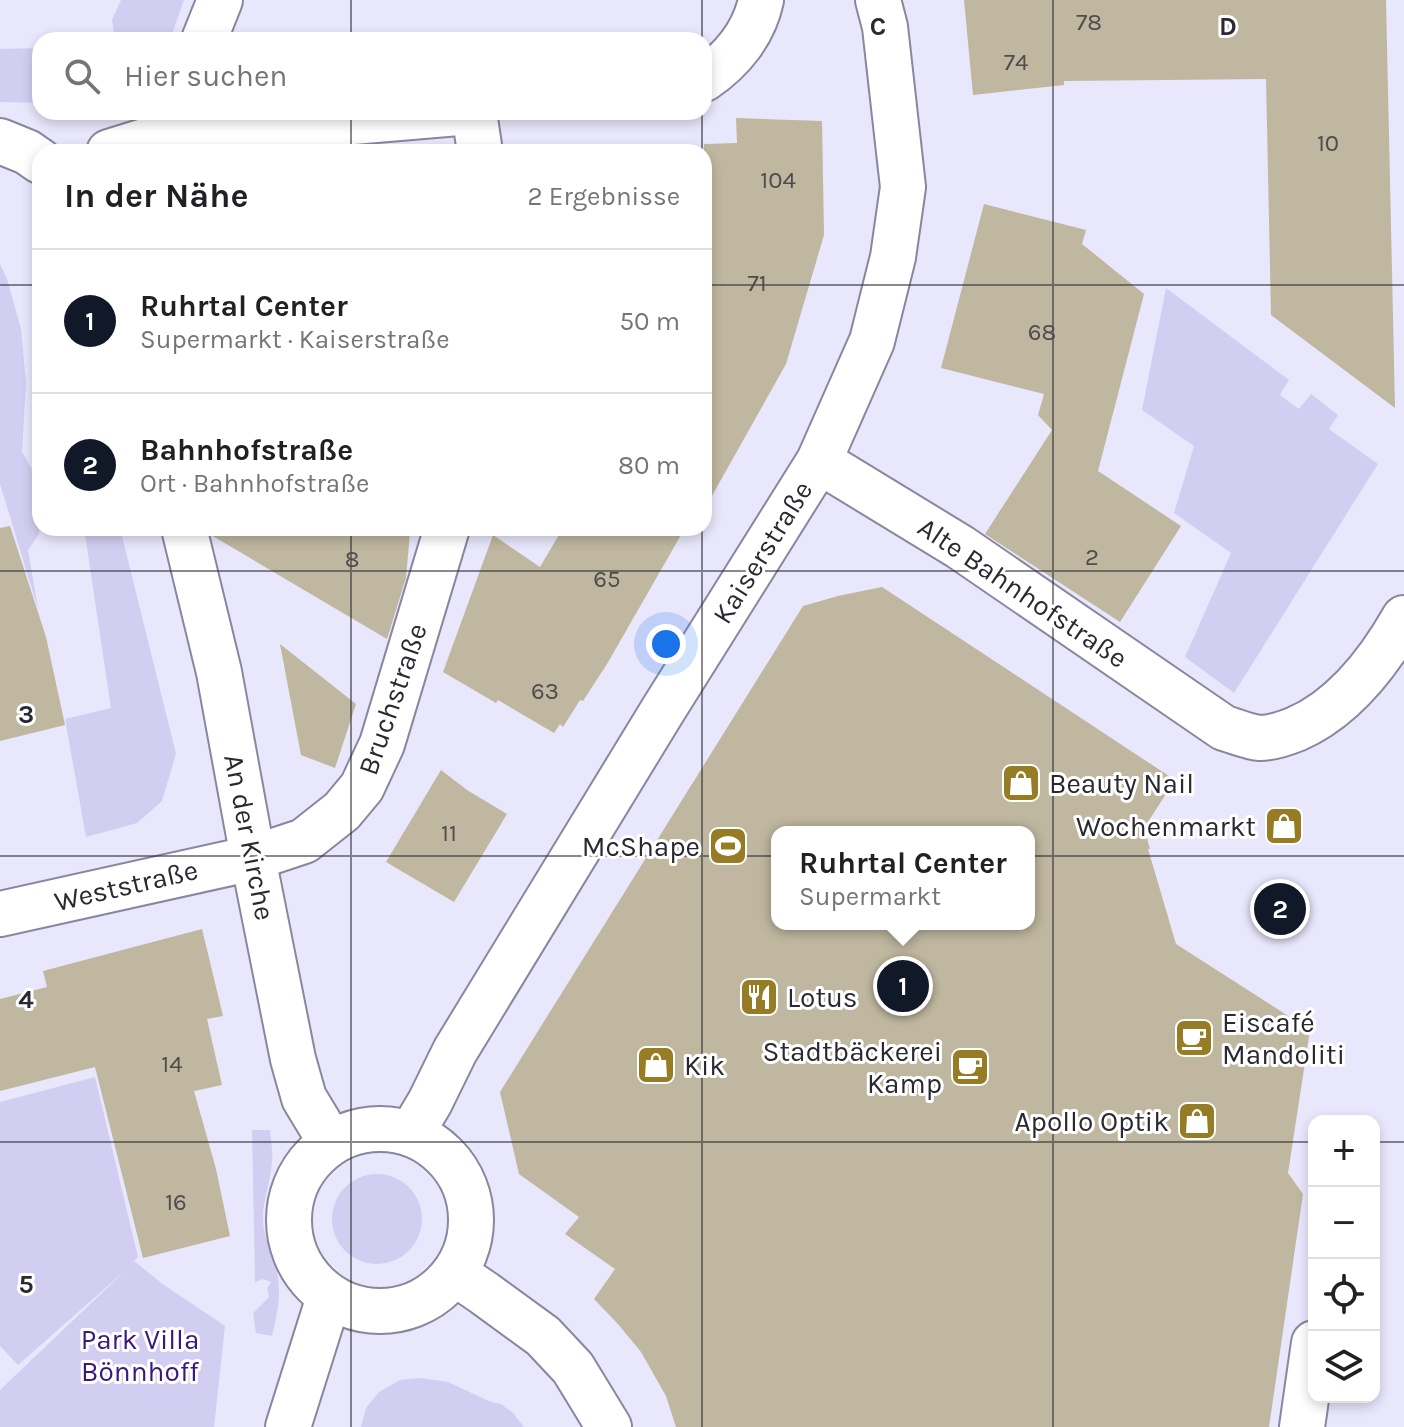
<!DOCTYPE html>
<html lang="de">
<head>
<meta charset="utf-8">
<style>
  body { margin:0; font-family:Karla,sans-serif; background:#f2f2f2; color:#202124 }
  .controls { position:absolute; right:24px; bottom:24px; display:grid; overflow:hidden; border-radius:16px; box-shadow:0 4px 12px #0003 }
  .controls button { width:72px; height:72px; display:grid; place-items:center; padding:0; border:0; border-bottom:2px solid #e0e0e0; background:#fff; color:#202124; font:40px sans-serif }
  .you { position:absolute; left:666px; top:644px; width:28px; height:28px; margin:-20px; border:6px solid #fff; border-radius:50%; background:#1a73e8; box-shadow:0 0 0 12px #1a73e833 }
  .badge { display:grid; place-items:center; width:52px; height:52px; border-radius:50%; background:#111827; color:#fff; font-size:26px; font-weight:700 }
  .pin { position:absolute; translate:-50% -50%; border:4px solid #fff; box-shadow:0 2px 8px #0006 }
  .popup { position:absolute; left:771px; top:826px; width:264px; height:104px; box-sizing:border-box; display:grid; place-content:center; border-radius:16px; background:#fff; filter:drop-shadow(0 2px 6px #0005); font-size:26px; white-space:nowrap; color:#757577 }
  .popup b { font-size:30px; color:#202124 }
  .popup::after { content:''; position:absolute; left:50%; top:100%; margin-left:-16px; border:16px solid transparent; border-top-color:#fff }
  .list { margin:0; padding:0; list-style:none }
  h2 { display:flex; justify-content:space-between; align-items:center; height:104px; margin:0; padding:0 32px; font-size:34px }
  h2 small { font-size:26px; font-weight:400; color:#757577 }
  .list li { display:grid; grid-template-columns:52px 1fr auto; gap:24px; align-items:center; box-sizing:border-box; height:144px; padding:0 32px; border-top:2px solid #e0e0e0 }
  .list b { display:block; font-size:30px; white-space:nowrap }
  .list p { margin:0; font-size:26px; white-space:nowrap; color:#757577 }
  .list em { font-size:26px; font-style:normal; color:#757577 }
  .icon { flex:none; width:44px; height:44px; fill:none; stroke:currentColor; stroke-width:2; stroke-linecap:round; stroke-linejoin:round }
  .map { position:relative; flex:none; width:1404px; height:1427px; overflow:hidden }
  .search { position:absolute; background:#fff; box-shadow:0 4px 12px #0003; left:32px; top:32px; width:680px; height:88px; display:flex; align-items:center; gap:20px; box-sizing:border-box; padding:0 28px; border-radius:24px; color:#757577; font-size:30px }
  .panel { position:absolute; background:#fff; box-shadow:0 4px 12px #0003; left:32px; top:144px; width:680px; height:392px; border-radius:24px }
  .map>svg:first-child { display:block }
  .green { fill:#d2cef1 }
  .building { fill:#bfb79f; fill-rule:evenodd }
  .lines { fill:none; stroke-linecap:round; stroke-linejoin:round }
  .minor-casing { stroke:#89879e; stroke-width:48 }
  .minor { stroke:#fff; stroke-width:44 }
  .grid { fill:none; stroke:#2a2932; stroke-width:2; stroke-opacity:0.55 }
  .labels { text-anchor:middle; stroke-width:6; stroke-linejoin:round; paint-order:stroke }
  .number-label { font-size:24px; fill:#4f4c4d }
  .street-label { font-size:28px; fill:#2a2932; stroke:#fff }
  .poi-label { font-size:28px; fill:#2a2932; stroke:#fff; text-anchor:start }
  .park-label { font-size:28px; fill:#3a187f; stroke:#fff }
  .grid-label { font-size:26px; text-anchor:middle; font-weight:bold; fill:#2a2932; stroke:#fff; stroke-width:6; stroke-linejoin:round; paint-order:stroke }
</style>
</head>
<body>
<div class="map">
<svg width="1404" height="1427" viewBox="0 0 1404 1427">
  <rect width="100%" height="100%" fill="#e9e7fc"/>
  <!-- green -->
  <g class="green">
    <path d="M 121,0 L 184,0 L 170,40 L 115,40 L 112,20 Z"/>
    <path d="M 40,48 L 40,103 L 0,102 L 0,49 Z"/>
    <path d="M 0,264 L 7,279 L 21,329 L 26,383 L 22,452 L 32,469 L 40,499 L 39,534 L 28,550 L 38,609 L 0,484 Z"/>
    <path d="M 1166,288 L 1289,380 L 1280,395 L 1299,409 L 1311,394 L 1338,415 L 1329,429 L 1378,464 L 1234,693 L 1185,657 L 1231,553 L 1174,513 L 1194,446 L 1142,410 Z"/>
    <path d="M 84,528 L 120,528 L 176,754 L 162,801 L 137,823 L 86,837 L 65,719 L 111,708 Z"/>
    <path d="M 95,1077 L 138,1257 L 134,1261 L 164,1285 L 225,1326 L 214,1427 L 0,1427 L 0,1390 L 127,1269 L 18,1365 L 0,1346 L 0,1102 Z"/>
    <path d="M 252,1130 L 270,1130 C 271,1141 273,1151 272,1162 C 271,1181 263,1199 263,1218 C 263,1237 271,1250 276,1267 C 282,1291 278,1312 272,1336 L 256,1333 L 253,1313 L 269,1297 L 267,1288 L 271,1282 L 263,1279 L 255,1282 Z"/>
    <circle cx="377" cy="1219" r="45"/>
    <path d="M 420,1378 L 448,1382 L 491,1402 L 501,1404 L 513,1413 L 524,1427 L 361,1427 L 366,1408 L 379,1392 L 400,1380 Z"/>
  </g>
  <!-- building -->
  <g class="building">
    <path d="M 964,0 L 1386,0 L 1395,408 L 1271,315 L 1266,79 L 1064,81 L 1064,85 L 973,95 Z"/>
    <path d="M 736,118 L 822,121 L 824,235 L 786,364 L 704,510 L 704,144 L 737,143 Z"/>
    <path d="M 984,204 L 1086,230 L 1082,244 L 1144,294 L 1098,471 L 1181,526 L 1120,622 L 985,534 L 1052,430 L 1038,415 L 1044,394 L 941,368 Z"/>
    <path d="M 10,526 L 46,637 L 65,725 L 0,741 L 0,528 Z"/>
    <path d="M 210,528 L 376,528 L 410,532 L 406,578 L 387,639 L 211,535 Z"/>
    <path d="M 563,528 L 685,528 L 607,664 L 583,701 L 580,700 L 563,727 L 560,724 L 554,733 L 498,700 L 496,703 L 443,672 L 493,535 L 540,567 Z"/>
    <path d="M 882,587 L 1175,780 L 1144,828 L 1150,849 L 1148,849 L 1176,944 L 1310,1030 L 1288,1173 L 1303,1194 L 1269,1427 L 676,1427 L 666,1396 L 641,1352 L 618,1324 L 594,1299 L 615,1269 L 565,1234 L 579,1217 L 519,1174 L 500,1092 L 803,606 L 838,596 ZM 777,832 L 1029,832 L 1029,924 L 777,924 Z"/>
    <path d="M 280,644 L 356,704 L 335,768 L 301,755 Z"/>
    <path d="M 441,770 L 467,790 L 507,814 L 454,902 L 386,862 Z"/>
    <path d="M 202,929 L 223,1016 L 207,1019 L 222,1085 L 194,1091 L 216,1169 L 230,1236 L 143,1258 L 95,1067 L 0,1091 L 0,999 L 47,987 L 43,971 Z"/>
  </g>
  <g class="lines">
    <defs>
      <g id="minor">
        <path d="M 204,40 L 220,0"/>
        <path d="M 704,79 C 732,60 754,33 761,0"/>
        <path d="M 474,112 L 480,152"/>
        <path d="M 0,141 L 27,152 L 40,161"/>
        <path d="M 109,152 L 167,134 L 329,124 L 470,112"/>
        <path d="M 819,461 L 960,547 L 1224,728 C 1235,731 1248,737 1260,738 C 1272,738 1286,733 1296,729 C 1344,708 1379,662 1404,618"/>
        <path d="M 184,528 L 219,672 L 253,858 L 293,1059 L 304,1098 L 330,1141"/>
        <path d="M 0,914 L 253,858 L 304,841 L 342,811 L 362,787 L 382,744 L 447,528"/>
        <circle cx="380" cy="1220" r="91"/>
        <path d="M 411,1134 L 430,1102 L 455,1051 L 663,710 L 819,461 L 872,341 L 893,257 L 903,187 L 885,27 L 878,0"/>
        <path d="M 456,1274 L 484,1293 L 543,1336 L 573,1368 L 609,1427"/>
        <path d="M 288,1427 L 329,1297"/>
        <path d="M 1302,1427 L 1314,1343"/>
      </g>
    </defs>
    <!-- minor casing -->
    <use href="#minor" class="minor-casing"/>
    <!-- minor -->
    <use href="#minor" class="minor"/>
  </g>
  <!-- grid -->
  <path class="grid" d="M 351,0 L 351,40M 702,0 L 702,40M 1053,0 L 1053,1427M 351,112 L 351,152M 702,112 L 702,152M 0,285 L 40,285M 704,285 L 1404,285M 351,528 L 351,1427M 702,528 L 702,1427M 0,571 L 1404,571M 0,856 L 1404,856M 0,1142 L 1314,1142M 1374,1142 L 1404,1142"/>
  <!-- icons -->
  <defs>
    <symbol id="shop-square" viewBox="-11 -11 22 22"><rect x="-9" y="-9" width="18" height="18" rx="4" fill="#967c24" stroke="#fff"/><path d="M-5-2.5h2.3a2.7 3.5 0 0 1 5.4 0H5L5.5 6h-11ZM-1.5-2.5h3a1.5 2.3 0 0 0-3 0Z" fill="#fff"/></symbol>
    <symbol id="stadium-square" viewBox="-11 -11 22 22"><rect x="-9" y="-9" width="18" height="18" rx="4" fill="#967c24" stroke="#fff"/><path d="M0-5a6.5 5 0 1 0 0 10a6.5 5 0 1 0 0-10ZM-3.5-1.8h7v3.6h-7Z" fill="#fff"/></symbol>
    <symbol id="restaurant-square" viewBox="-11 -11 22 22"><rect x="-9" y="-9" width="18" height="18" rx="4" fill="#967c24" stroke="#fff"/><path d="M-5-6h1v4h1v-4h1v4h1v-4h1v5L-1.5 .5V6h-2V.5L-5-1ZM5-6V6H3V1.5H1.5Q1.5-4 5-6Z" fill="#fff"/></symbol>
    <symbol id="cafe-square" viewBox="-11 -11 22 22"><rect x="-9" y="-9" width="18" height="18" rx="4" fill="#967c24" stroke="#fff"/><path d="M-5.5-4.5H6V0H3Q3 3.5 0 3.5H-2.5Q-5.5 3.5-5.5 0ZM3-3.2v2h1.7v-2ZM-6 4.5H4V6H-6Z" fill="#fff"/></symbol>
  </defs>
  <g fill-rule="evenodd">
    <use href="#shop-square" x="999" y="761" width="44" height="44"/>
    <use href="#shop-square" x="1262" y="804" width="44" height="44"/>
    <use href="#stadium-square" x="706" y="824" width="44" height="44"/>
    <use href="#restaurant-square" x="737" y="975" width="44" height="44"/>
    <use href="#cafe-square" x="1172" y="1016" width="44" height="44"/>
    <use href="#shop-square" x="634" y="1043" width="44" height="44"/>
    <use href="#cafe-square" x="948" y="1045" width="44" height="44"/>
    <use href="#shop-square" x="1175" y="1099" width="44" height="44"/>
  </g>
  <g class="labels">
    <!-- number labels -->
    <g class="number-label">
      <text x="1089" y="30">78</text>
      <text x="1016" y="70">74</text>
      <text x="1328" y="151">10</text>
      <text x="778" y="188">104</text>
      <text x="757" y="291">71</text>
      <text x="1042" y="340">68</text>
      <text x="1092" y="565">2</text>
      <text x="352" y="567">8</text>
      <text x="607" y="587">65</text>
      <text x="545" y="699">63</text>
      <text x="449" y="841">11</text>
      <text x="172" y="1072">14</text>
      <text x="176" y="1210">16</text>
    </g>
    <!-- street labels -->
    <g class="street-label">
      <text transform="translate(762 552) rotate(-58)" y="10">Kaiserstraße</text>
      <text transform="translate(1023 592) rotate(34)" y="10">Alte Bahnhofstraße</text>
      <text transform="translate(392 699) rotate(-71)" y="10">Bruchstraße</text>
      <text transform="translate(250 837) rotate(79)" y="10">An der Kirche</text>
      <text transform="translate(126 885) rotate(-13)" y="10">Weststraße</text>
    </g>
    <!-- poi labels -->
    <g class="poi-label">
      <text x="1049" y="793">Beauty Nail</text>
      <text x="1256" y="836" text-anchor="end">Wochenmarkt</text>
      <text x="700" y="856" text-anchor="end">McShape</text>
      <text x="787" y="1007">Lotus</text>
      <text x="1222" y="1032">Eiscafé<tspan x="1222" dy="32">Mandoliti</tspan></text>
      <text x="942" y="1061" text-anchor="end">Stadtbäckerei<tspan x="942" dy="32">Kamp</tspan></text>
      <text x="684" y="1075">Kik</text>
      <text x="1169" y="1131" text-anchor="end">Apollo Optik</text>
    </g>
    <!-- park labels -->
    <g class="park-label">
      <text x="140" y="1349">Park Villa<tspan x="140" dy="32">Bönnhoff</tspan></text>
    </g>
  </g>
  <g class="grid-label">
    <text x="878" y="35">C</text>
    <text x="1228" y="35">D</text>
    <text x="26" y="723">3</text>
    <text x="26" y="1008">4</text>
    <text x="26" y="1293">5</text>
  </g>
</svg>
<div class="controls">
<button>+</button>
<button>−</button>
<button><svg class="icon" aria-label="locate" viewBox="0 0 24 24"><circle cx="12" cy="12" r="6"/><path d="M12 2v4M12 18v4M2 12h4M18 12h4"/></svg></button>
<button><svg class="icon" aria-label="layers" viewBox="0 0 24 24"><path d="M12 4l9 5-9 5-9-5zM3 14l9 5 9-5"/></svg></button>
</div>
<div class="you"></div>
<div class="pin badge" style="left:903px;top:986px">1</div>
<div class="popup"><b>Ruhrtal Center</b>Supermarkt</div>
<div class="pin badge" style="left:1280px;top:909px">2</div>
<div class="search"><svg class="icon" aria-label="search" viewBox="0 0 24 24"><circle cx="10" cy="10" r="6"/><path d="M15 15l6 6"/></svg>Hier suchen</div>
<section class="panel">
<h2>In der Nähe<small>2 Ergebnisse</small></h2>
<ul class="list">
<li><span class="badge">1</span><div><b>Ruhrtal Center</b><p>Supermarkt · Kaiserstraße</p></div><em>50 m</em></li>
<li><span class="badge">2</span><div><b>Bahnhofstraße</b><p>Ort · Bahnhofstraße</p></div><em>80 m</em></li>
</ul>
</section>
</div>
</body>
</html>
